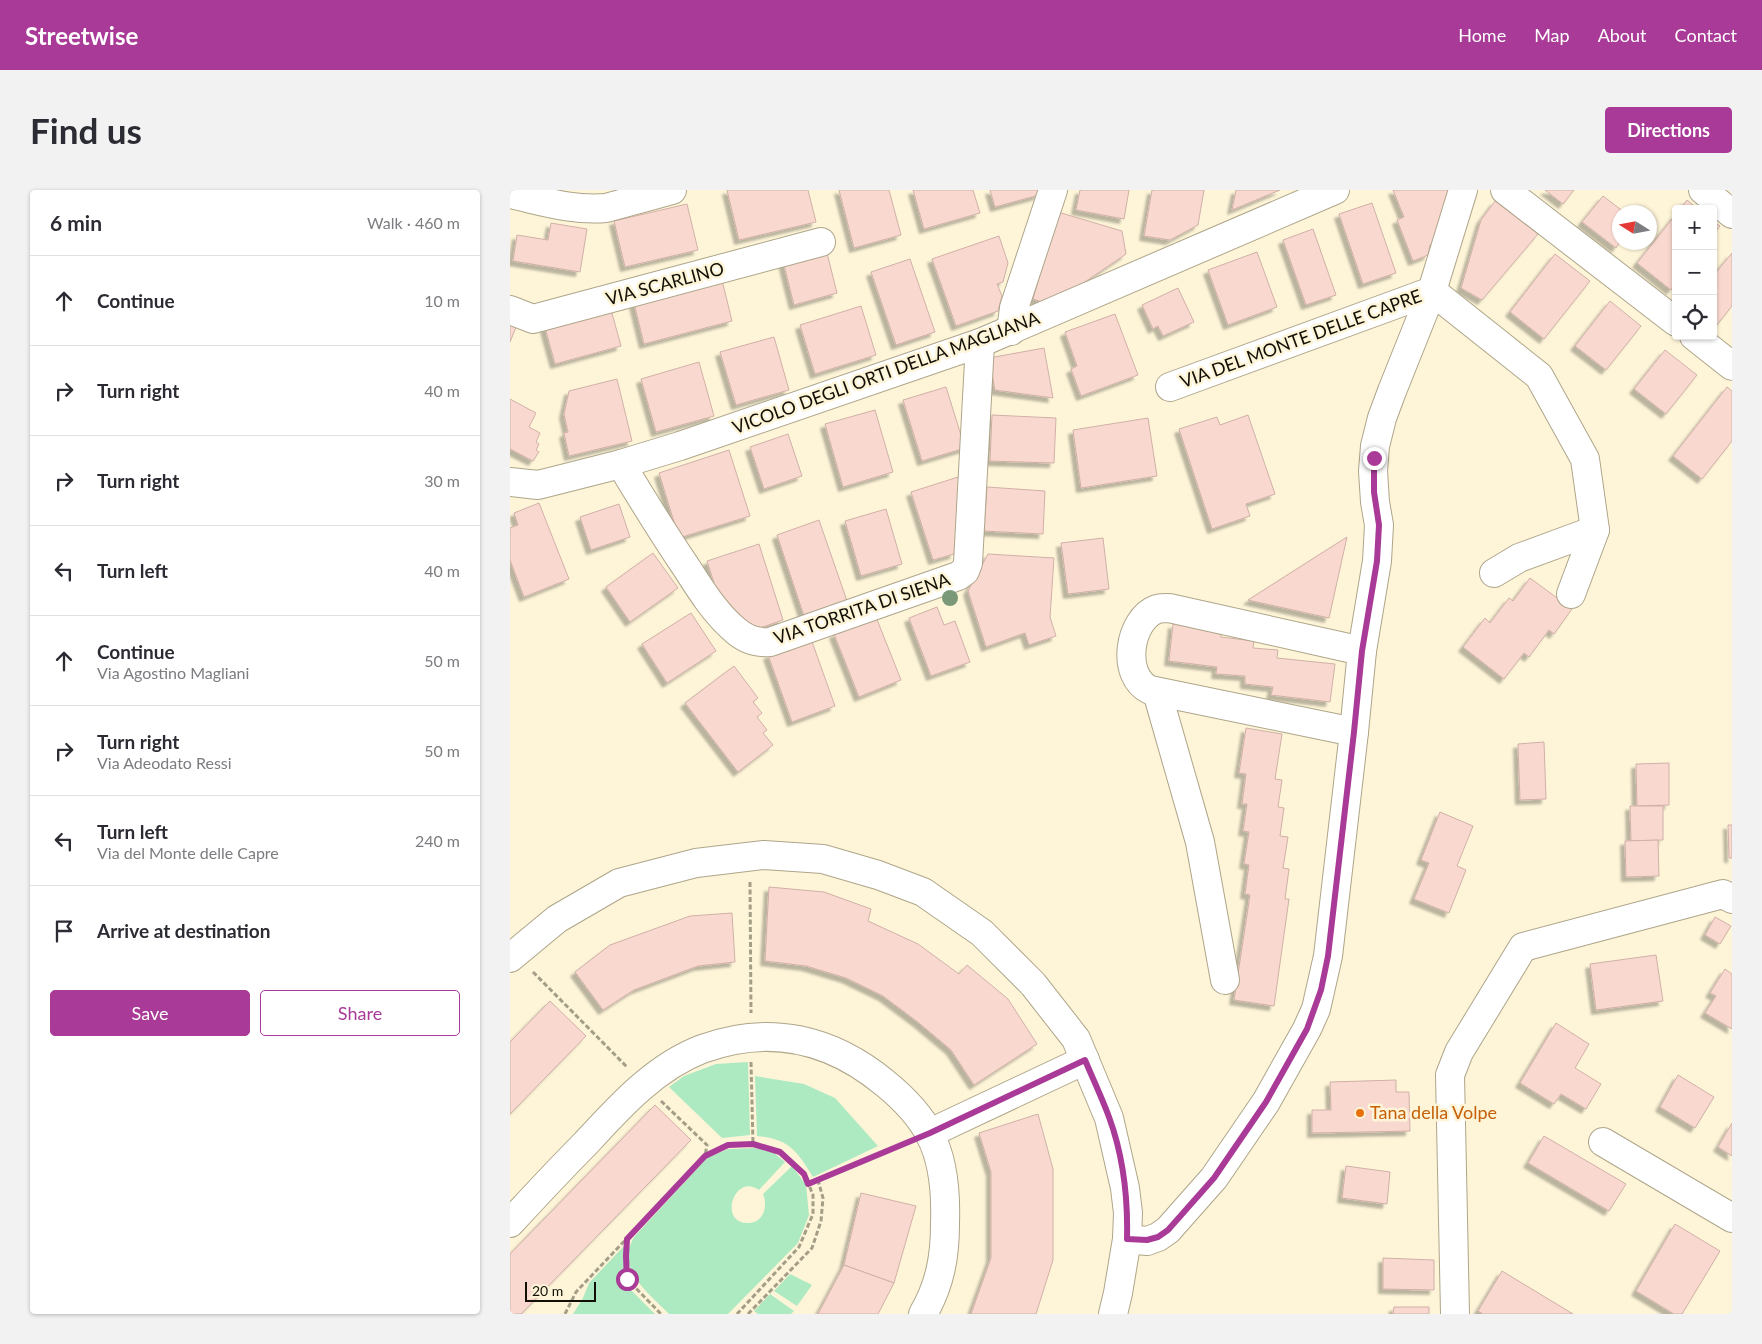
<!DOCTYPE html>
<html lang="en">
<head>
<meta charset="utf-8">
<style>
  body { margin:0; font-family:Lato,sans-serif; background:#f2f2f3; color:#2b2b33 }
  .controls { position:absolute; right:15px; top:15px; display:grid; overflow:hidden; border-radius:5px; box-shadow:0 1px 4px #0004 }
  .controls button { width:45px; height:45px; display:grid; place-items:center; padding:0; border:0; border-bottom:1px solid #e1e1e2; background:#fff; color:#2b2b33; font:25px sans-serif }
  .compass { position:absolute; left:1102px; top:15px; width:45px; height:45px; border-radius:50%; background:#fff; box-shadow:0 1px 4px #0004; rotate:281deg }
  .scale { position:absolute; left:15px; bottom:12px; width:71px; box-sizing:border-box; padding-left:5px; border:2px solid #120f06; border-top:0; font-size:14px; line-height:18px; white-space:nowrap; color:#120f06; -webkit-text-stroke:4px #fef5d8; paint-order:stroke }
  .stop { position:absolute; width:15px; height:15px; margin:-11px; border:4px solid #a93a97; border-radius:50%; background:#fff }
  .stop.end { background:#a93a97; border-color:#fff; box-shadow:0 1px 5px #0008 }
  .list { margin:0; padding:0; list-style:none }
  h2 { display:flex; justify-content:space-between; align-items:center; height:65px; margin:0; padding:0 20px; font-size:21px }
  h2 small { font-size:16px; font-weight:400; color:#7c7c81 }
  .list li { display:grid; grid-template-columns:32px 1fr auto; gap:15px; align-items:center; box-sizing:border-box; height:90px; padding:0 20px; border-top:1px solid #e1e1e2 }
  .list b { display:block; font-size:19px; white-space:nowrap }
  .list p { margin:0; font-size:16px; white-space:nowrap; color:#7c7c81 }
  .list em { font-size:16px; font-style:normal; color:#7c7c81 }
  .actions { display:flex; gap:10px; padding:15px 20px }
  .actions a { flex:1; padding:11px 0; border:1px solid #a93a97; border-radius:5px; text-align:center; font-size:18px; color:#a93a97 }
  .actions .main { background:#a93a97; color:#fff }
  .icon { flex:none; width:28px; height:28px; fill:none; stroke:currentColor; stroke-width:2; stroke-linecap:round; stroke-linejoin:round }
  .map { position:relative; flex:none; width:1222px; height:1124px; overflow:hidden; border-radius:5px }
  header { display:flex; align-items:center; gap:30px; box-sizing:border-box; height:70px; padding:0 25px; background:#a93a97; color:#fff }
  header strong { font-size:24px }
  nav { display:flex; gap:28px; margin-inline-start:auto; font-size:18px }
  .intro { display:flex; align-items:center; justify-content:space-between; box-sizing:border-box; height:120px; padding:0 30px }
  h1 { margin:0; font-size:35px }
  .button { padding:12px 22px; border-radius:5px; background:#a93a97; color:#fff; font-size:18px; font-weight:700 }
  main { display:flex; gap:30px; padding:0 30px }
  aside { flex:1; background:#fff; border-radius:5px; box-shadow:0 1px 4px #0004 }
  .map>svg:first-child { display:block }
  .green { fill:#ade9c1 }
  .building { fill:#f9d8cf; stroke:#d0b0a7; filter:url(#shadow) }
  .lines { fill:none; stroke-linecap:round; stroke-linejoin:round }
  .minor-casing { stroke:#aea58a; stroke-width:30 }
  .path { stroke:#a49e88; stroke-width:3; stroke-dasharray:5 2.5; stroke-linecap:butt }
  .minor { stroke:#fff; stroke-width:28 }
  .tree { fill:#799979 }
  .route { stroke:#a93a97; stroke-width:6 }
  .food-dot { fill:#e8710a; stroke:#fef5d8; stroke-width:2 }
  .labels { text-anchor:middle; stroke-width:5; stroke-linejoin:round; paint-order:stroke }
  .street-label { font-size:18px; fill:#120f06; stroke:#fef5d8 }
  .food-label { font-size:18px; fill:#c56008; stroke:#fef5d8; text-anchor:start }
</style>
</head>
<body>
<header>
<strong>Streetwise</strong>
<nav><a>Home</a><a>Map</a><a>About</a><a>Contact</a></nav>
</header>
<div class="intro"><h1>Find us</h1><a class="button">Directions</a></div>
<main>
<aside>
<h2>6 min<small>Walk · 460 m</small></h2>
<ul class="list">
<li><svg class="icon" aria-label="ahead" viewBox="0 0 24 24"><path d="M12 20V5M6 11l6-6 6 6"/></svg><div><b>Continue</b></div><em>10 m</em></li>
<li><svg class="icon" aria-label="right" viewBox="0 0 24 24"><path d="M7 20v-9h11M14 6l5 5-5 5"/></svg><div><b>Turn right</b></div><em>40 m</em></li>
<li><svg class="icon" aria-label="right" viewBox="0 0 24 24"><path d="M7 20v-9h11M14 6l5 5-5 5"/></svg><div><b>Turn right</b></div><em>30 m</em></li>
<li><svg class="icon" aria-label="left" viewBox="0 0 24 24"><path d="M17 20v-9H6M10 6l-5 5 5 5"/></svg><div><b>Turn left</b></div><em>40 m</em></li>
<li><svg class="icon" aria-label="ahead" viewBox="0 0 24 24"><path d="M12 20V5M6 11l6-6 6 6"/></svg><div><b>Continue</b><p>Via Agostino Magliani</p></div><em>50 m</em></li>
<li><svg class="icon" aria-label="right" viewBox="0 0 24 24"><path d="M7 20v-9h11M14 6l5 5-5 5"/></svg><div><b>Turn right</b><p>Via Adeodato Ressi</p></div><em>50 m</em></li>
<li><svg class="icon" aria-label="left" viewBox="0 0 24 24"><path d="M17 20v-9H6M10 6l-5 5 5 5"/></svg><div><b>Turn left</b><p>Via del Monte delle Capre</p></div><em>240 m</em></li>
<li><svg class="icon" aria-label="arrive" viewBox="0 0 24 24"><path d="M6 21V4h12l-3 4 3 4H6"/></svg><div><b>Arrive at destination</b></div></li>
</ul>
<div class="actions"><a class="main">Save</a><a>Share</a></div>
</aside>
<div class="map">
<svg width="1222" height="1124" viewBox="0 0 1222 1124">
  <defs>
    <filter id="shadow"><feDropShadow dx="-4.5" dy="4.5" stdDeviation="1" flood-color="#0004"/></filter>
  </defs>
  <rect width="100%" height="100%" fill="#fef5d8"/>
  <!-- green -->
  <g class="green">
    <path d="M 238,872 L 240,945 L 212,948 L 159,897 L 174,886 L 206,874 Z"/>
    <path d="M 245,886 L 294,894 L 325,908 L 368,956 L 303,987 C 287,961 279,949 247,946 Z"/>
    <path d="M 245,958 L 264,963 L 275,972 L 249,1000 C 224,982 208,1034 238,1033 C 254,1033 258,1016 253,1004 L 282,976 L 296,995 L 299,1025 L 288,1053 L 218,1124 L 159,1124 C 143,1107 116,1088 118,1062 C 119,1057 122,1051 124,1047 L 197,968 L 218,959 Z"/>
    <path d="M 114,1056 L 114,1087 L 122,1101 L 145,1124 L 63,1124 L 73,1108 L 79,1093 Z"/>
    <path d="M 280,1084 L 302,1095 L 287,1116 L 264,1101 Z"/>
    <path d="M 260,1104 L 284,1121 L 281,1124 L 248,1124 L 244,1121 Z"/>
  </g>
  <!-- building -->
  <g class="building">
    <path d="M 217,0 L 298,0 L 306,32 L 229,50 Z"/>
    <path d="M 329,0 L 379,0 L 391,45 L 344,58 Z"/>
    <path d="M 403,0 L 463,0 L 470,23 L 414,39 Z"/>
    <path d="M 480,0 L 528,0 L 529,5 L 485,17 Z"/>
    <path d="M 570,0 L 619,0 L 614,29 L 566,20 Z"/>
    <path d="M 642,0 L 694,0 L 688,35 L 660,50 L 634,46 Z"/>
    <path d="M 726,0 L 770,0 L 722,20 Z"/>
    <path d="M 883,0 L 939,0 L 926,53 L 920,55 L 918,65 L 903,71 L 887,30 L 894,27 Z"/>
    <path d="M 1035,0 L 1064,0 L 1053,14 Z"/>
    <path d="M 1093,6 L 1114,22 L 1110,22 L 1110,52 L 1106,58 L 1072,32 Z"/>
    <path d="M 1177,10 L 1188,19 L 1170,19 Z"/>
    <path d="M 985,11 L 1028,44 L 972,110 L 951,98 L 971,30 Z"/>
    <path d="M 862,13 L 886,83 L 853,94 L 829,24 Z"/>
    <path d="M 177,14 L 188,60 L 115,77 L 104,31 Z"/>
    <path d="M 548,22 L 612,41 L 616,64 L 541,115 L 523,109 Z"/>
    <path d="M 1166,24 L 1166,93 L 1161,100 L 1127,73 Z"/>
    <path d="M 1203,31 L 1210,36 L 1203,45 Z"/>
    <path d="M 41,33 L 77,39 L 70,82 L 3,71 L 7,45 L 38,50 Z"/>
    <path d="M 803,39 L 826,105 L 796,115 L 773,50 Z"/>
    <path d="M 489,46 L 498,73 L 493,92 L 487,94 L 492,106 L 488,121 L 446,136 L 422,69 Z"/>
    <path d="M 315,55 L 327,103 L 284,115 L 272,67 Z"/>
    <path d="M 747,62 L 767,117 L 718,135 L 698,80 Z"/>
    <path d="M 1222,63 L 1222,116 L 1206,136 L 1203,134 L 1203,86 Z"/>
    <path d="M 1045,64 L 1080,91 L 1034,149 L 1000,122 Z"/>
    <path d="M 400,69 L 425,142 L 386,155 L 361,82 Z"/>
    <path d="M 211,86 L 222,131 L 134,154 L 123,109 Z"/>
    <path d="M 668,98 L 684,132 L 653,146 L 648,136 L 643,139 L 632,115 Z"/>
    <path d="M 1100,111 L 1131,136 L 1096,180 L 1065,156 Z"/>
    <path d="M 100,116 L 111,156 L 45,174 L 34,134 Z"/>
    <path d="M 351,116 L 366,165 L 305,184 L 290,135 Z"/>
    <path d="M 605,124 L 628,185 L 571,206 L 561,179 L 567,176 L 555,142 Z"/>
    <path d="M 0,127 L 9,130 L 0,152 Z"/>
    <path d="M 264,147 L 279,200 L 226,215 L 210,162 Z"/>
    <path d="M 534,158 L 543,208 L 485,200 L 479,168 Z"/>
    <path d="M 1155,160 L 1187,185 L 1156,224 L 1124,199 Z"/>
    <path d="M 189,172 L 204,226 L 146,242 L 131,189 Z"/>
    <path d="M 107,189 L 122,251 L 59,266 L 54,243 L 58,242 L 54,224 L 59,201 Z"/>
    <path d="M 436,197 L 455,258 L 412,271 L 393,210 Z"/>
    <path d="M 1217,197 L 1222,201 L 1222,251 L 1192,289 L 1163,266 Z"/>
    <path d="M 0,209 L 26,223 L 19,237 L 30,243 L 26,252 L 29,254 L 26,260 L 29,262 L 23,271 L 0,259 Z"/>
    <path d="M 365,220 L 383,282 L 333,297 L 315,234 Z"/>
    <path d="M 482,225 L 546,228 L 544,273 L 480,271 Z"/>
    <path d="M 738,225 L 765,304 L 736,314 L 740,326 L 702,339 L 669,239 L 707,227 L 710,235 Z"/>
    <path d="M 638,228 L 647,286 L 571,298 L 563,240 Z"/>
    <path d="M 278,244 L 292,286 L 254,299 L 240,257 Z"/>
    <path d="M 219,260 L 240,326 L 169,348 L 149,283 Z"/>
    <path d="M 448,287 L 453,303 L 444,364 L 423,370 L 401,302 Z"/>
    <path d="M 477,297 L 535,301 L 533,344 L 474,341 Z"/>
    <path d="M 29,313 L 59,389 L 14,407 L 0,370 L 0,338 L 8,335 L 4,323 Z"/>
    <path d="M 109,314 L 120,347 L 81,360 L 70,327 Z"/>
    <path d="M 376,319 L 392,374 L 351,386 L 335,331 Z"/>
    <path d="M 309,330 L 337,411 L 294,426 L 267,345 Z"/>
    <path d="M 837,347 L 819,428 L 738,410 Z"/>
    <path d="M 593,348 L 599,399 L 558,404 L 551,353 Z"/>
    <path d="M 249,354 L 273,430 L 241,441 L 206,399 L 197,371 Z"/>
    <path d="M 143,363 L 168,398 L 120,432 L 96,397 Z"/>
    <path d="M 478,364 L 544,368 L 540,427 L 546,446 L 519,455 L 515,443 L 476,457 L 458,401 Z"/>
    <path d="M 1020,388 L 1062,419 L 1044,444 L 1039,440 L 1019,467 L 1014,463 L 994,489 L 953,457 L 975,428 L 980,433 L 999,408 L 1003,411 Z"/>
    <path d="M 427,417 L 434,435 L 445,431 L 460,472 L 421,486 L 399,428 Z"/>
    <path d="M 181,423 L 206,461 L 157,493 L 132,454 Z"/>
    <path d="M 366,427 L 391,490 L 349,507 L 324,444 Z"/>
    <path d="M 663,434 L 711,439 L 711,447 L 744,451 L 743,458 L 768,460 L 767,468 L 825,474 L 820,512 L 761,505 L 763,497 L 735,494 L 735,486 L 706,484 L 707,477 L 659,471 Z"/>
    <path d="M 301,449 L 325,516 L 282,532 L 258,465 Z"/>
    <path d="M 224,476 L 248,508 L 243,512 L 252,523 L 247,527 L 257,540 L 253,543 L 263,555 L 228,582 L 175,513 Z"/>
    <path d="M 736,538 L 772,544 L 765,589 L 772,590 L 768,617 L 774,618 L 770,646 L 778,647 L 773,678 L 779,679 L 775,709 L 779,709 L 764,816 L 724,810 L 740,705 L 735,704 L 739,675 L 734,674 L 739,642 L 733,641 L 737,614 L 732,614 L 736,584 L 729,583 Z"/>
    <path d="M 1034,552 L 1036,609 L 1010,610 L 1008,554 Z"/>
    <path d="M 1159,573 L 1159,615 L 1127,616 L 1126,574 Z"/>
    <path d="M 1120,616 L 1153,616 L 1153,650 L 1121,651 Z"/>
    <path d="M 930,622 L 963,636 L 947,676 L 956,680 L 939,723 L 904,709 L 919,673 L 911,670 Z"/>
    <path d="M 1218,635 L 1222,635 L 1222,668 L 1219,668 Z"/>
    <path d="M 1148,650 L 1149,686 L 1116,687 L 1115,651 Z"/>
    <path d="M 259,697 L 314,702 L 361,719 L 358,731 L 408,754 L 449,784 L 457,775 L 498,809 L 527,854 L 464,895 L 441,860 L 409,833 L 373,806 L 336,788 L 296,776 L 255,771 Z"/>
    <path d="M 222,723 L 225,772 L 188,776 L 124,800 L 93,820 L 65,782 L 100,755 L 180,726 Z"/>
    <path d="M 1205,727 L 1221,736 L 1210,754 L 1195,745 Z"/>
    <path d="M 1146,765 L 1153,811 L 1086,820 L 1080,774 Z"/>
    <path d="M 1215,779 L 1222,784 L 1222,839 L 1195,823 L 1206,806 L 1200,803 Z"/>
    <path d="M 40,811 L 76,846 L 0,924 L 0,852 Z"/>
    <path d="M 1046,833 L 1079,854 L 1065,878 L 1091,894 L 1076,919 L 1051,904 L 1044,914 L 1010,893 Z"/>
    <path d="M 1168,885 L 1204,907 L 1185,938 L 1150,917 Z"/>
    <path d="M 886,890 L 886,902 L 899,902 L 900,941 L 802,943 L 802,920 L 821,920 L 820,892 Z"/>
    <path d="M 145,915 L 181,950 L 11,1124 L 0,1124 L 0,1064 Z"/>
    <path d="M 528,924 L 543,979 L 543,1070 L 526,1124 L 461,1124 L 481,1068 L 481,982 L 469,943 Z"/>
    <path d="M 1222,933 L 1222,966 L 1208,957 Z"/>
    <path d="M 1034,946 L 1116,994 L 1099,1021 L 1018,973 Z"/>
    <path d="M 836,976 L 880,982 L 877,1014 L 832,1008 Z"/>
    <path d="M 351,1003 L 406,1016 L 384,1093 L 334,1075 Z"/>
    <path d="M 1165,1034 L 1210,1061 L 1172,1124 L 1164,1124 L 1126,1101 Z"/>
    <path d="M 873,1068 L 924,1070 L 924,1100 L 873,1099 Z"/>
    <path d="M 334,1075 L 384,1093 L 368,1124 L 308,1124 Z"/>
    <path d="M 992,1081 L 1063,1124 L 973,1124 L 968,1121 Z"/>
    <path d="M 884,1117 L 919,1117 L 919,1124 L 883,1124 Z"/>
  </g>
  <g class="lines">
    <defs>
      <g id="minor">
        <path d="M 995,0 L 1166,132"/>
        <path d="M 1193,0 L 1222,24"/>
        <path d="M 0,4 C 32,11 63,21 96,18 L 162,0"/>
        <path d="M 0,120 L 23,129 L 311,52"/>
        <path d="M 501,141 L 504,118 L 543,0"/>
        <path d="M 1184,146 L 1222,176"/>
        <path d="M 660,197 L 922,101 L 953,0"/>
        <path d="M 111,274 C 132,309 153,343 176,377 C 190,399 205,423 225,440 C 235,449 247,453 260,452 L 448,386 L 455,381 L 458,373 L 470,153"/>
        <path d="M 0,292 L 28,295 L 111,274 L 170,256 L 470,153 L 825,0"/>
        <path d="M 984,383 L 1009,368 L 1085,340"/>
        <path d="M 647,502 L 690,652 L 715,790"/>
        <path d="M 844,542 L 640,500 C 610,486 619,429 647,419 C 651,418 655,418 659,418 L 852,461"/>
        <path d="M 0,768 L 47,729 L 109,693 L 186,673 L 254,665 L 313,669 L 368,685 L 413,702 L 472,743 L 523,794 L 566,849 L 599,928 L 615,998 L 618,1023 L 617,1049 L 608,1103 L 603,1124"/>
        <path d="M 420,943 L 575,870"/>
        <path d="M 1093,952 L 1222,1028"/>
        <path d="M 0,1033 C 25,1006 50,979 76,953 C 109,917 145,877 192,859 C 260,834 322,849 376,894 C 393,908 410,925 420,945 C 434,971 436,1005 435,1034 C 435,1067 430,1095 413,1124"/>
        <path d="M 617,1049 L 637,1051 L 648,1047 L 658,1040 L 704,988 L 756,912 L 797,839 L 806,819 L 818,766 L 844,542 L 852,461 L 867,371 L 869,335 L 865,312 L 863,281 L 865,256 L 872,228 L 882,201 L 922,101 L 1029,186 L 1075,269 L 1085,340 L 1061,404"/>
        <path d="M 945,1124 L 940,885 L 949,862 L 1013,757 L 1213,704 L 1222,709"/>
      </g>
    </defs>
    <!-- minor casing -->
    <use href="#minor" class="minor-casing"/>
    <!-- path -->
    <g class="path">
      <path d="M 240,692 L 241,823"/>
      <path d="M 23,782 L 117,877"/>
      <path d="M 241,872 L 243,954"/>
      <path d="M 151,911 L 197,955 L 195,966"/>
      <path d="M 298,994 L 397,953"/>
      <path d="M 116,1050 L 115,1065 L 117,1089 L 151,1124"/>
      <path d="M 55,1124 L 66,1102 L 195,966 L 218,955 L 243,954 L 269,962 L 294,983 L 303,1005 L 303,1024 L 289,1057 L 227,1124"/>
      <path d="M 238,1124 L 302,1058 L 311,1031 L 313,1008 L 308,990"/>
    </g>
    <!-- minor -->
    <use href="#minor" class="minor"/>
  </g>
  <!-- trees -->
  <circle class="tree" cx="440" cy="408" r="8"/>
  <g class="lines">
    <!-- route -->
    <path class="route" d="M 117,1089 L 116,1066 L 117,1049 L 195,966 L 218,955 L 243,954 L 270,962 L 294,984 L 298,994 L 420,943 L 575,870 C 583,889 592,908 599,927 C 613,965 618,1008 617,1049 L 637,1050 L 648,1047 L 658,1040 L 704,988 L 756,912 L 797,839 L 811,800 L 818,766 L 844,542 L 852,461 L 867,371 L 869,335 L 864,302 L 864,268"/>
  </g>
  <!-- markers -->
  <circle class="food-dot" cx="850" cy="923" r="5"/>
  <g class="labels">
    <!-- street labels -->
    <g class="street-label">
      <text transform="translate(155 94) rotate(-15)" y="6">VIA SCARLINO</text>
      <text transform="translate(791 149) rotate(-20)" y="6">VIA DEL MONTE DELLE CAPRE</text>
      <text transform="translate(376 183) rotate(-20)" y="6">VICOLO DEGLI ORTI DELLA MAGLIANA</text>
      <text transform="translate(352 419) rotate(-19)" y="6">VIA TORRITA DI SIENA</text>
    </g>
    <!-- food labels -->
    <g class="food-label">
      <text x="860" y="929">Tana della Volpe</text>
    </g>
  </g>
</svg>
<div class="controls">
<button>+</button>
<button>−</button>
<button><svg class="icon" aria-label="locate" viewBox="0 0 24 24"><circle cx="12" cy="12" r="6"/><path d="M12 2v4M12 18v4M2 12h4M18 12h4"/></svg></button>
</div>
<svg class="compass" viewBox="-18 -18 36 36"><path d="M0-13l5 13h-10z" fill="#e53935"/><path d="M0 13l5-13h-10z" fill="#7c7c81"/></svg>
<div class="scale">20 m</div>
<div class="stop" style="left:117px;top:1089px"></div>
<div class="stop end" style="left:864px;top:268px"></div>
</div>
</main>
</body>
</html>
